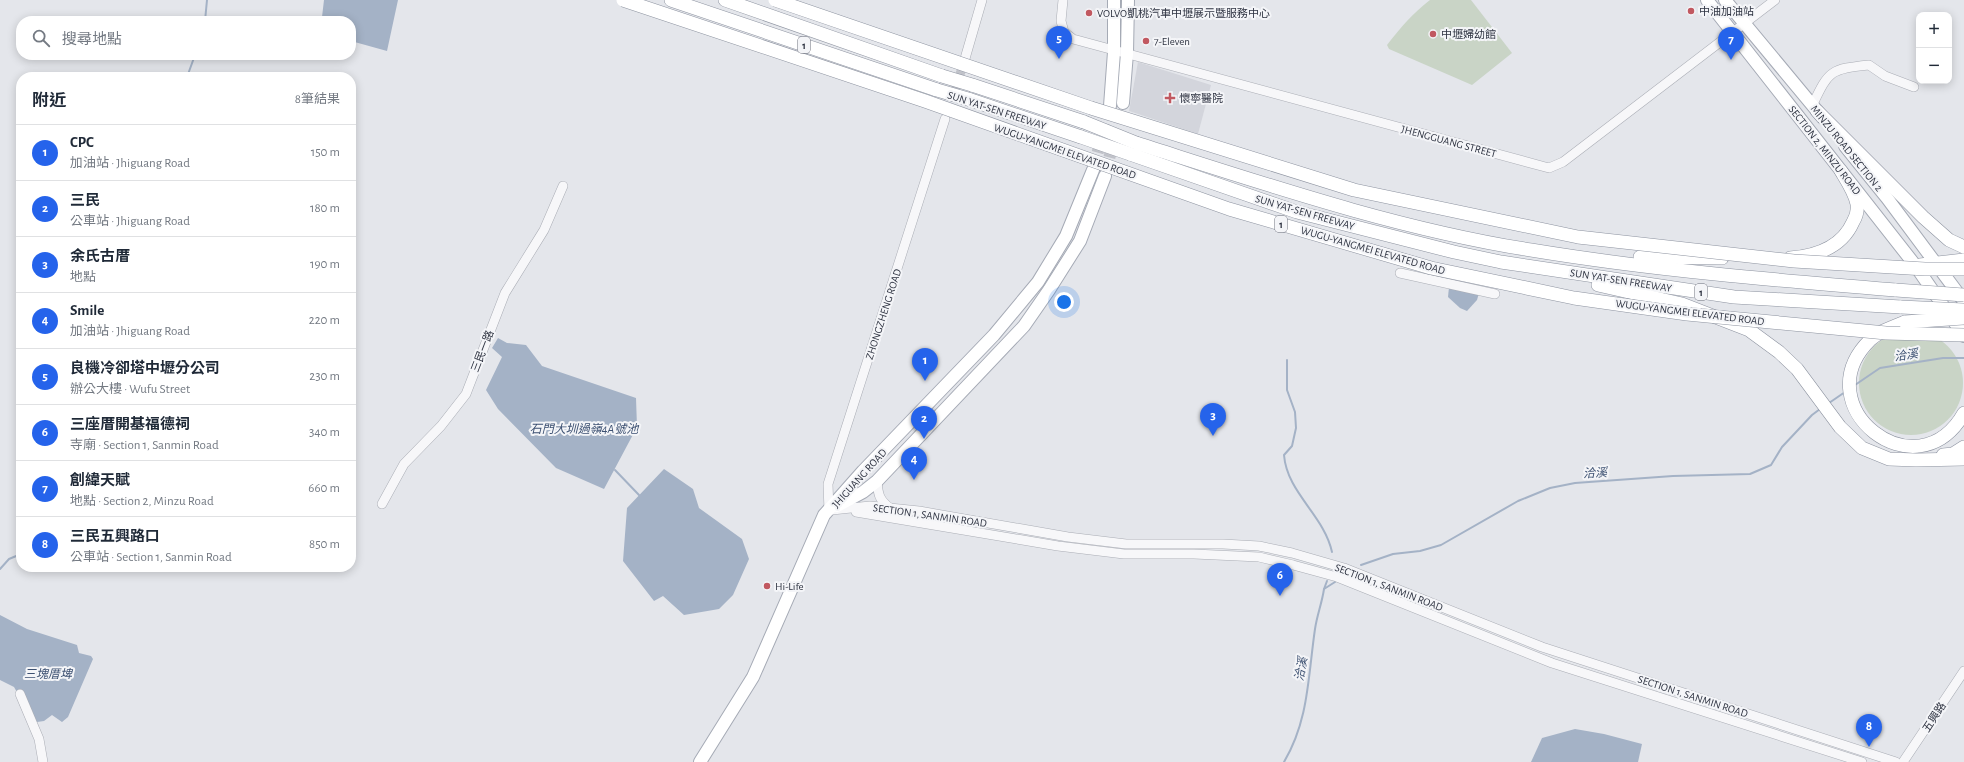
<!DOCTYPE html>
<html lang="zh-TW">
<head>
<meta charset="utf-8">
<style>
  body { margin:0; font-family:"Alegreya Sans","Noto Sans TC",sans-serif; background:#f6f6f7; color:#1f2937 }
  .controls { position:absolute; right:12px; top:12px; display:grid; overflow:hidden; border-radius:8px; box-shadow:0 2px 10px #0003 }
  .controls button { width:36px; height:36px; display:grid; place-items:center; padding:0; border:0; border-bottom:1px solid #e0e1e3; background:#fff; color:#1f2937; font:20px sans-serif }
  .you { position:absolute; left:1064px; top:302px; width:14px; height:14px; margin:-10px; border:3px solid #fff; border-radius:50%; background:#1a73e8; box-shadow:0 0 0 6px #1a73e833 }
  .badge { display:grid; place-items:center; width:26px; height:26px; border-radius:50%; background:#2563eb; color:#fff; font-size:13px; font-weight:700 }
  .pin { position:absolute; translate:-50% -33px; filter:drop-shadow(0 1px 2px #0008) }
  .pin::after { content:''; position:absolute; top:21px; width:14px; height:12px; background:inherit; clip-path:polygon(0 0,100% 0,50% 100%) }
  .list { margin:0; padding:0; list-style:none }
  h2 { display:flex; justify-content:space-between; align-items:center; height:52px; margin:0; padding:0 16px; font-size:17px }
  h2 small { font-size:13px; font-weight:400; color:#747a83 }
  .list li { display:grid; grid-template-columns:26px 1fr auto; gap:12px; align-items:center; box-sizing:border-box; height:56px; padding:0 16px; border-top:1px solid #e0e1e3 }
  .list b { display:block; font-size:15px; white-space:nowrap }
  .list p { margin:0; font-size:13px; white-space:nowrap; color:#747a83 }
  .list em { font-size:13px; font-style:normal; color:#747a83 }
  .icon { flex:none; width:22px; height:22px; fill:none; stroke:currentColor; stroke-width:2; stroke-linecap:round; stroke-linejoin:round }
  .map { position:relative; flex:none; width:1964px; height:762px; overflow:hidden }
  .search { position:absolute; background:#fff; box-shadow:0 2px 10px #0003; left:16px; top:16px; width:340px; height:44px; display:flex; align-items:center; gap:10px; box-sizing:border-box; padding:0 14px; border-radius:16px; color:#747a83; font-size:15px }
  .panel { position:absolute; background:#fff; box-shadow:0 2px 10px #0003; left:16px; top:72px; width:340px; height:500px; border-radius:16px }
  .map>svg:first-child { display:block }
  .built { fill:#d3d5dc }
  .green { fill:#c9d4c6 }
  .water { fill:#a4b2c6 }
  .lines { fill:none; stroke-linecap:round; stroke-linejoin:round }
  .stream { stroke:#a4b2c6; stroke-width:2 }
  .minor-tunnel { stroke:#c0c2c9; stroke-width:9; stroke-dasharray:9 4.5; stroke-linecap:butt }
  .major-tunnel { stroke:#c0c2c9; stroke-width:12; stroke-dasharray:12 6; stroke-linecap:butt }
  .minor-casing { stroke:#aaadb5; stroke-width:10 }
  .major-casing { stroke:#a5aab5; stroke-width:14 }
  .highway-casing { stroke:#8d93a0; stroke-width:14 }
  .minor { stroke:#f7f7f9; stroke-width:9 }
  .major { stroke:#fff; stroke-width:12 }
  .highway { stroke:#fff; stroke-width:13 }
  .highway-bridge-casing { stroke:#8d93a0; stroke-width:14; stroke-linecap:butt }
  .highway-bridge { stroke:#fff; stroke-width:13 }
  .poi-dot { fill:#c15860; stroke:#f4f5f8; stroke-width:1.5 }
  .labels { text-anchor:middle; stroke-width:4; stroke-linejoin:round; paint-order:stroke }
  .shield { fill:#f4f5f8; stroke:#696d78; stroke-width:1 }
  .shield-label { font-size:10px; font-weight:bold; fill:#2e3341 }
  .poi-label { font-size:11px; fill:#2e3341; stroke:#f4f5f8; text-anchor:start }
  .street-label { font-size:11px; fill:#2e3341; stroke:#f4f5f8 }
  .water-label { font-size:12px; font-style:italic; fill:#3c5071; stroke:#f4f5f8 }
</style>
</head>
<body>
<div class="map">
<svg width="1964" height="762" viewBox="0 0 1964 762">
  <rect width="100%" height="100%" fill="#e4e6eb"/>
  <!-- built -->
  <path class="built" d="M 1138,62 L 1211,85 L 1198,134 L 1129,111 Z"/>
  <!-- green -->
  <g class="green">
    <path d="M 1430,0 L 1471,0 L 1512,53 L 1472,85 L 1389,49 L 1387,45 C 1400,28 1413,13 1430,0 Z"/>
    <circle cx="1911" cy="383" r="52"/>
  </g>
  <!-- water -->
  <g class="water">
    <path d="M 324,0 L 398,0 L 387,51 L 351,41 L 351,21 L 326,21 L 322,17 Z"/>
    <path d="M 1449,287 L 1479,293 L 1477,300 L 1467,311 L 1460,308 L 1448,297 Z"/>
    <path d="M 498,338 L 507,343 L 526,345 L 542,366 L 636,398 L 637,427 L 604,489 L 556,468 L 498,409 L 486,390 L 502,357 L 492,348 Z"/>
    <path d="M 664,469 L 693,489 L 699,508 L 742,539 L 749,559 L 733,595 L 719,609 L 684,615 L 663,596 L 654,601 L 623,561 L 627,508 Z"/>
    <path d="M 0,615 L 27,629 L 77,645 L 79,653 L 91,656 L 93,659 L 68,717 L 62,722 L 52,715 L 44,721 L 37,722 L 20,706 L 18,694 L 14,687 L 0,680 Z"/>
    <path d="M 1575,729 L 1604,734 L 1642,744 L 1638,762 L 1531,762 L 1542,738 Z"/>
  </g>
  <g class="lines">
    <!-- stream -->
    <g class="stream">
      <path d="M 205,21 L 207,0"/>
      <path d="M 187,77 L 195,55"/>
      <path d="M 1287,360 L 1287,390 L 1295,412 L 1296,428 L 1292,446 L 1284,455 C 1287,493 1324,515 1332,552"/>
      <path d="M 1855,385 L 1880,368 L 1943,358 L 1964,358"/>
      <path d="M 1829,403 L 1845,392"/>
      <path d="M 615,470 L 639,495"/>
      <path d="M 1361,565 L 1393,554 L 1420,551 L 1441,545 L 1518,501 L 1550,488 L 1575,483 L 1673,476 L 1750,474 L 1771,465 L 1782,447 L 1812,415 L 1820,409"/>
      <path d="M 0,569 L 9,559 L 21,554"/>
      <path d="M 1324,589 L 1327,581"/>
      <path d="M 1284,762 C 1309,720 1308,676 1315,629 C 1317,615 1322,603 1324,589 L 1335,582"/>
    </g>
    <!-- minor-tunnel -->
    <path class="minor-tunnel" d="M 947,114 L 964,62"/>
    <!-- major-tunnel -->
    <g class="major-tunnel">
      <path d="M 1093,170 L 1110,106"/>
      <path d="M 1105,175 L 1123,103"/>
    </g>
    <defs>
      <g id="minor">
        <path d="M 1063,0 L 1061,21 L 1064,32 L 1073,39 L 1549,168 L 1563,162 L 1775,0"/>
        <path d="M 964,62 L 982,0"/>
        <path d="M 1813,104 C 1829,70 1831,69 1869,65 L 1885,76 L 1914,87"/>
        <path d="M 1400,273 L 1495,294"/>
        <path d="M 877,481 C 878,494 879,500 890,508"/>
        <path d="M 382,504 L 404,464 L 441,426 L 466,394 L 505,293 L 544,230 L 563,186"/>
        <path d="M 832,510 L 870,506 L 919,511 L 1068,537 L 1126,544 L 1223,544 L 1259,546 L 1292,553 L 1344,568 L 1542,647 L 1896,762"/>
        <path d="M 829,511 L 828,484 L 945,119"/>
        <path d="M 856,512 L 1058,546 L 1124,554 L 1194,554 L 1259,557 L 1293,565 L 1337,577 L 1552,663 L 1862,762"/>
        <path d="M 20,694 L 39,739 L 43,762"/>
        <path d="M 1903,762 L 1964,671"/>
      </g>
      <g id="major">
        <path d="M 1707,0 L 1915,265 L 1964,336"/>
        <path d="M 1725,0 L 1823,118"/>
        <path d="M 1123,103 L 1127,53 L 1128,0"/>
        <path d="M 1110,106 L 1114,52 L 1114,0"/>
        <path d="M 1845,146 L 1887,198 L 1963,300"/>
        <path d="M 837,506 L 863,492 L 877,481 L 1024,326 L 1049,290 L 1080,241 L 1105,176"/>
        <path d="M 700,762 L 753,677 L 824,515 L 863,471 L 994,335 L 1038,282 L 1066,236 L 1093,170"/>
      </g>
      <g id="highway">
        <path d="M 671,0 L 937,90"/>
        <path d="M 725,0 L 942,76"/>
        <path d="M 972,85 L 1084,122"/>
        <path d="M 968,99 L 1081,137"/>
        <path d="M 1817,111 L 1923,217 L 1949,240 L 1964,247"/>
        <path d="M 1136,143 C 1265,184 1397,229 1531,250 C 1652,270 1774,280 1896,290"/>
        <path d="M 1130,154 L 1297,212 L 1454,252 L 1501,262 L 1734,297 L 1901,307"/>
        <path d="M 1640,257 L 1722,258"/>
        <path d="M 1790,258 C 1816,256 1842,247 1853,222 C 1856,217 1858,210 1857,204 C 1855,193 1847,181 1841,171"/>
        <path d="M 1920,265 L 1964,260"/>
        <path d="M 1598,285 L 1682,304 L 1749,330 L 1779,352 L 1797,369 L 1840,427 L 1862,448 L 1889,459 L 1916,460 L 1964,459"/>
        <path d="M 1905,322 C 1893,327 1879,331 1870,340 C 1803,406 1917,496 1964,413"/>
        <path d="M 1943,455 L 1953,454 L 1964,447"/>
      </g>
    </defs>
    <!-- minor casing -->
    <use href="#minor" class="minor-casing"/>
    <!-- major casing -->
    <use href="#major" class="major-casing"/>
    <!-- highway casing -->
    <use href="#highway" class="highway-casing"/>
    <!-- minor -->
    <use href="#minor" class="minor"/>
    <!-- major -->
    <use href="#major" class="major"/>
    <!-- highway -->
    <use href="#highway" class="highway"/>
    <defs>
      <g id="highway-bridge">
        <path d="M 623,0 L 925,101 L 1229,209 L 1431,268 L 1574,298 L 1687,314 L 1886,333 L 1964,335"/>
        <path d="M 775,0 L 1091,108 L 1354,190 L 1578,237 L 1794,261 L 1925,269 L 1964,269"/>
        <path d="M 942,76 L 972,85"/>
        <path d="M 937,90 L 968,99"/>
        <path d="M 1084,122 L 1136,143"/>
        <path d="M 1081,137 L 1130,154"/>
        <path d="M 1896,290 L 1964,295"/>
        <path d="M 1901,307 L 1964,310"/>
        <path d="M 1905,322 L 1964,318"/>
      </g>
    </defs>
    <!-- highway-bridge casing -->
    <use href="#highway-bridge" class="highway-bridge-casing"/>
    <!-- highway-bridge -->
    <use href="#highway-bridge" class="highway-bridge"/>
  </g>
  <!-- markers -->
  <g class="poi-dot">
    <circle cx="1691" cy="11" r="4"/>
    <circle cx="1089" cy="13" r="4"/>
    <circle cx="1433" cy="34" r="4"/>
    <circle cx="1146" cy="41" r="4"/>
    <path d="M1168 92h4v4h4v4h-4v4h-4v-4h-4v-4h4z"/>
    <circle cx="767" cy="586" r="4"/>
  </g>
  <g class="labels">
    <!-- shield labels -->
    <g class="shield">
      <rect x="798" y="37" width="12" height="16" rx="3"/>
      <rect x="1275" y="216" width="12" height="16" rx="3"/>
      <rect x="1695" y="284" width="12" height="16" rx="3"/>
    </g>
    <g class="shield-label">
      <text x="804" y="49">1</text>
      <text x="1281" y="228">1</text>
      <text x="1701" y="296">1</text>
    </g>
    <!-- poi labels -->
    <g class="poi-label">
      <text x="1699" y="15">中油加油站</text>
      <text x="1097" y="17">VOLVO凱桃汽車中壢展示暨服務中心</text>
      <text x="1441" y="38">中壢婦幼館</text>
      <text x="1154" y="45">7-Eleven</text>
      <text x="1179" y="102">懷寧醫院</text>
      <text x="775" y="590">Hi-Life</text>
    </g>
    <!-- street labels -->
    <g class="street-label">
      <text transform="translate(997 110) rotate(18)" y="4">SUN YAT-SEN FREEWAY</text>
      <text transform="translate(1449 141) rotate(15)" y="4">JHENGGUANG STREET</text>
      <text transform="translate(1847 148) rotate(51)" y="4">MINZU ROAD SECTION 2</text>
      <text transform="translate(1825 150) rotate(52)" y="4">SECTION 2, MINZU ROAD</text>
      <text transform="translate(1065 151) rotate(19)" y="4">WUGU-YANGMEI ELEVATED ROAD</text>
      <text transform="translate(1305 212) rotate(16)" y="4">SUN YAT-SEN FREEWAY</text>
      <text transform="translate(1373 250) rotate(16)" y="4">WUGU-YANGMEI ELEVATED ROAD</text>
      <text transform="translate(1621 280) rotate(9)" y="4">SUN YAT-SEN FREEWAY</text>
      <text transform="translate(1690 312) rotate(7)" y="4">WUGU-YANGMEI ELEVATED ROAD</text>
      <text transform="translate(883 314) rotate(-72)" y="4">ZHONGZHENG ROAD</text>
      <text transform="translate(482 351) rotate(-69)" y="4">三民一路</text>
      <text transform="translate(859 478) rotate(-48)" y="4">JHIGUANG ROAD</text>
      <text transform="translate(930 515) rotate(8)" y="4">SECTION 1, SANMIN ROAD</text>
      <text transform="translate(1389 587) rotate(21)" y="4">SECTION 1, SANMIN ROAD</text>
      <text transform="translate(1693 696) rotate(18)" y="4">SECTION 1, SANMIN ROAD</text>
      <text transform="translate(1934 717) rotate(-57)" y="4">五興路</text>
    </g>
    <!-- water labels -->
    <g class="water-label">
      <text transform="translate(1906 355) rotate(-8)" y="4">洽溪</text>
      <text x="584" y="433">石門大圳過嶺4A號池</text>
      <text transform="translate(1595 473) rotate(-3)" y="4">洽溪</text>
      <text transform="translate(1301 669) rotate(-80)" y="4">洽溪</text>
      <text x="48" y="678">三塊厝埤</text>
    </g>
  </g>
</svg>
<div class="controls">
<button>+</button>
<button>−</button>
</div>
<div class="you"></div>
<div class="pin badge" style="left:925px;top:381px">1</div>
<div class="pin badge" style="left:924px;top:439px">2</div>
<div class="pin badge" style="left:1213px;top:436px">3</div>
<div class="pin badge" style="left:914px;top:480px">4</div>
<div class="pin badge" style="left:1059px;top:59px">5</div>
<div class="pin badge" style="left:1280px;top:596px">6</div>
<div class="pin badge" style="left:1731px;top:60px">7</div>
<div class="pin badge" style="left:1869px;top:747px">8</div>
<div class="search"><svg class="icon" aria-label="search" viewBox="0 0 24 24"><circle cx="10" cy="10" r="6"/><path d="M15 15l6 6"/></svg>搜尋地點</div>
<section class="panel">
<h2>附近<small>8筆結果</small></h2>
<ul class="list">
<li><span class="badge">1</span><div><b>CPC</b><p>加油站 · Jhiguang Road</p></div><em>150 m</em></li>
<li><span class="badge">2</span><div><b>三民</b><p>公車站 · Jhiguang Road</p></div><em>180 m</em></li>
<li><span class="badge">3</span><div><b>余氏古厝</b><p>地點</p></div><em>190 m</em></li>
<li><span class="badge">4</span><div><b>Smile</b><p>加油站 · Jhiguang Road</p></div><em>220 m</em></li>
<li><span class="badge">5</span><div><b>良機冷卻塔中壢分公司</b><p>辦公大樓 · Wufu Street</p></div><em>230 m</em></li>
<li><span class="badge">6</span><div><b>三座厝開基福德祠</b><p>寺廟 · Section 1, Sanmin Road</p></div><em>340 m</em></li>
<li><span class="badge">7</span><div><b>創緯天賦</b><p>地點 · Section 2, Minzu Road</p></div><em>660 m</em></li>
<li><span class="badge">8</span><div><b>三民五興路口</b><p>公車站 · Section 1, Sanmin Road</p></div><em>850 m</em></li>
</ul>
</section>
</div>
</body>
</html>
